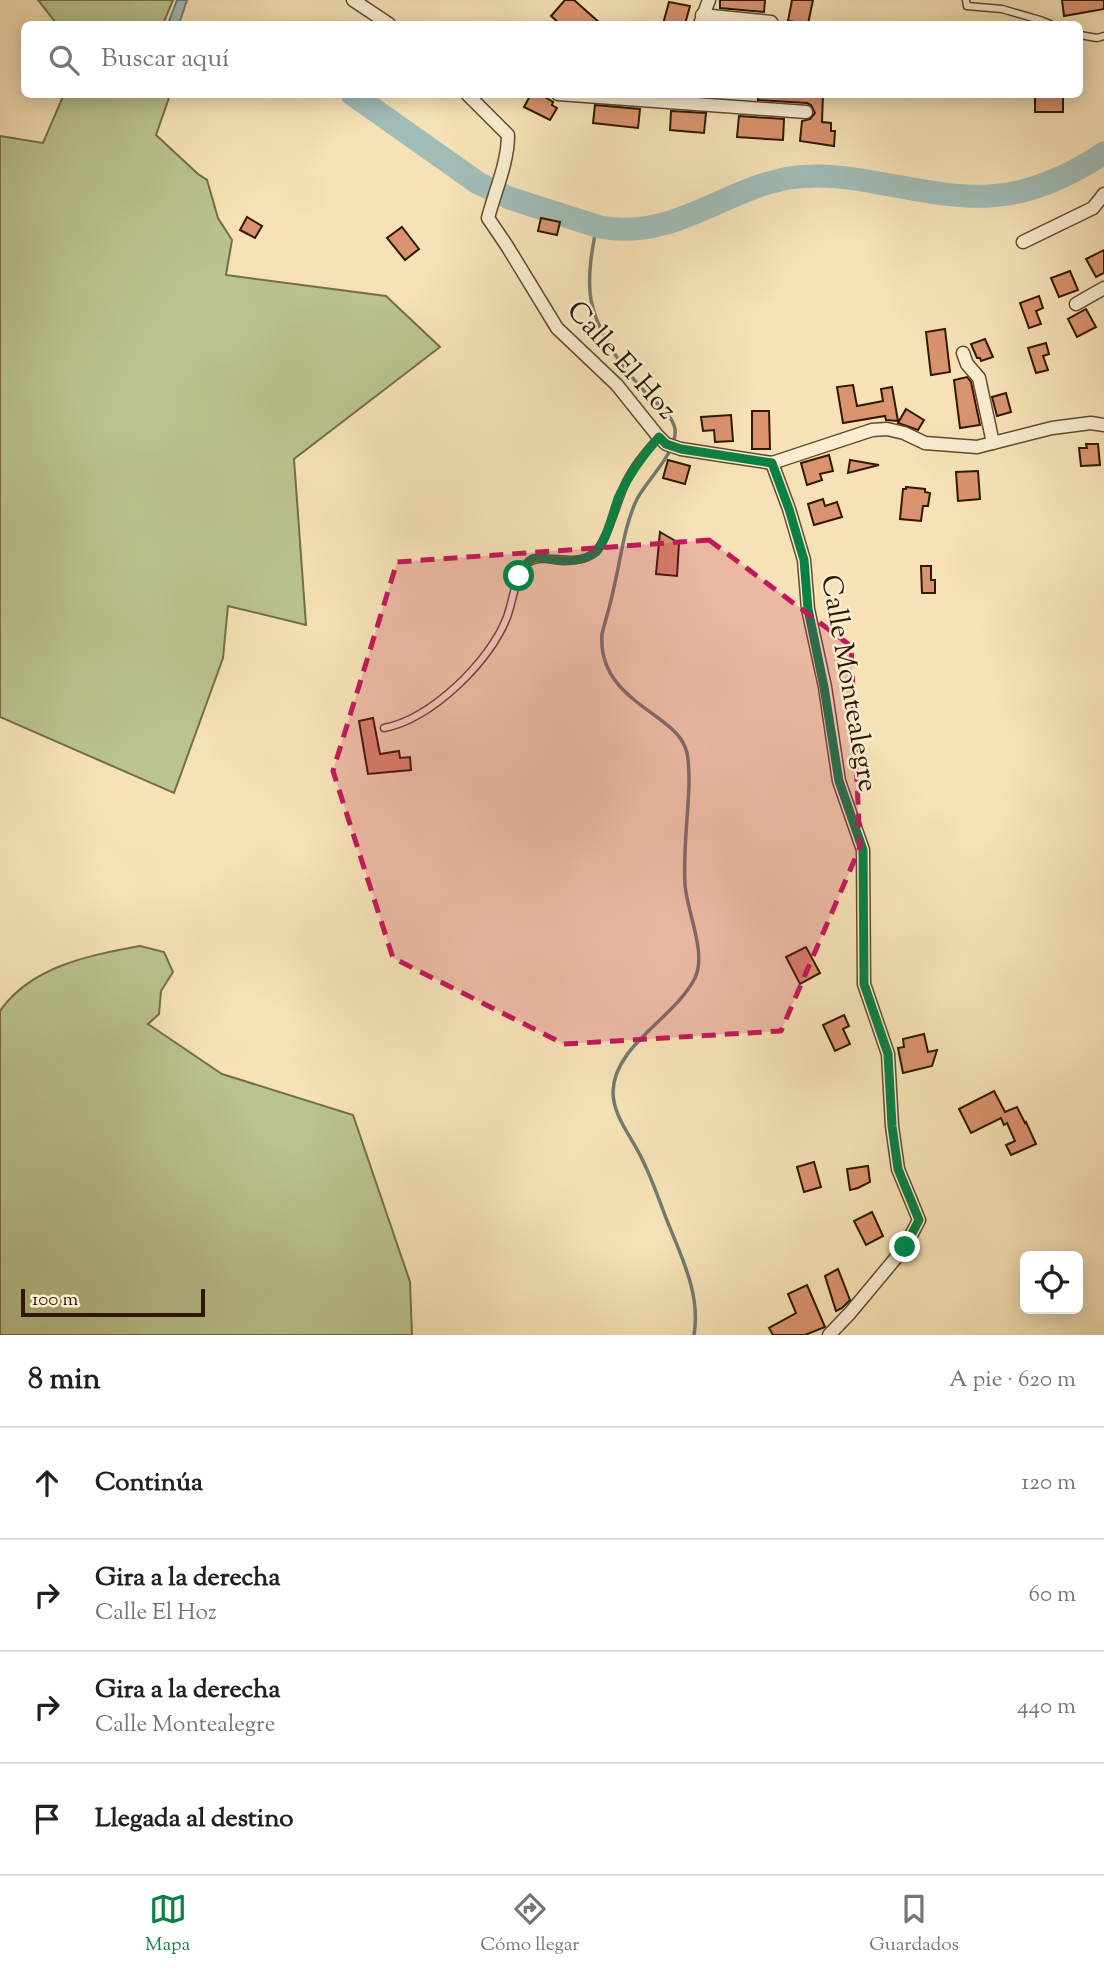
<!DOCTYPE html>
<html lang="es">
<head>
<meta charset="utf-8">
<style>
  body { margin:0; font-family:"Sorts Mill Goudy",serif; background:#f6f6f6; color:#202124 }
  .controls { position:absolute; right:21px; bottom:21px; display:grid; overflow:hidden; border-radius:10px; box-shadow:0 4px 18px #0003 }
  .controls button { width:63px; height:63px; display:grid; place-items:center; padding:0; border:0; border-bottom:2px solid #e0e0e0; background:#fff; color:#202124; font:35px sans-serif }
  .scale { position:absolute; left:21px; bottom:18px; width:184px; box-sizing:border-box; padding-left:7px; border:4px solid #301800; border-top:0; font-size:19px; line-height:24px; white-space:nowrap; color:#301800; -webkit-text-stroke:5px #f9ecd0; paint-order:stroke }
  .stop { position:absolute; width:21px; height:21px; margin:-16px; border:5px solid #0b8043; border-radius:50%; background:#fff }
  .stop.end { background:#0b8043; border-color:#fff; box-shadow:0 2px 7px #0008 }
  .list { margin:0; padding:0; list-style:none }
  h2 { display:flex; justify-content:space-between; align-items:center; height:91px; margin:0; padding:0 28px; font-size:30px }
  h2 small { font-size:23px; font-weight:400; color:#757577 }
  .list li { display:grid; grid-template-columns:46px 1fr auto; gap:21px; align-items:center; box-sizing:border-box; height:112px; padding:0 28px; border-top:2px solid #e0e0e0 }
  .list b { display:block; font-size:26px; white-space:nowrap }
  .list p { margin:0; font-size:23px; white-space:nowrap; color:#757577 }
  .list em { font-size:23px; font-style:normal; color:#757577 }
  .icon { flex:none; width:38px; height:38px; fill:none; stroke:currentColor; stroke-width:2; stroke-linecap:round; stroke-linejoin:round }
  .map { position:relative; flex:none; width:1104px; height:1335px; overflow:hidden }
  .search { position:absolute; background:#fff; box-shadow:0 4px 18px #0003; left:21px; right:21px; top:21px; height:77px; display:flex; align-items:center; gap:18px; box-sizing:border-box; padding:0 24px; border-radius:10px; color:#757577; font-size:26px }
  .sheet { height:539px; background:#fff }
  nav { display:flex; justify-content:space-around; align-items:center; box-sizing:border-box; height:98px; border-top:2px solid #e0e0e0; background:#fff; font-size:19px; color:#757577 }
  nav a { display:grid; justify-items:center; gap:4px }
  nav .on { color:#0b8043 }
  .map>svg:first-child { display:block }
  .green { fill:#bac490; stroke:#756e48; stroke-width:2 }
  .water { fill:#a0bcb7; stroke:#737a6e; stroke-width:2 }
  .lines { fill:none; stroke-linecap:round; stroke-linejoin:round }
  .stream { stroke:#737a6e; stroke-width:3.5 }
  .river { stroke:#a0bcb7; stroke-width:23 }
  .building { fill:#da936f; stroke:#301800; stroke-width:2 }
  .service-casing { stroke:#624a2e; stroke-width:9 }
  .minor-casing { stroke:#624a2e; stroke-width:15 }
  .service { stroke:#f9ecd0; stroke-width:6 }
  .minor { stroke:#f9ecd0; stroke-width:12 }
  .route { stroke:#0b8043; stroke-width:9 }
  .marked { fill:#c2185b; fill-opacity:0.2; stroke:#c2185b; stroke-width:5; stroke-dasharray:14 9; stroke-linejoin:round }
  .labels { text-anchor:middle; stroke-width:5; stroke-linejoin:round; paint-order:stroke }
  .street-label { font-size:28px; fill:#301800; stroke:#f9ecd0 }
</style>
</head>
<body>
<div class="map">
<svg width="1104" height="1335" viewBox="0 0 1104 1335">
  <rect width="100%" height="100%" fill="#f6e2b6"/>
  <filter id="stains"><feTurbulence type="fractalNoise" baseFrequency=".00286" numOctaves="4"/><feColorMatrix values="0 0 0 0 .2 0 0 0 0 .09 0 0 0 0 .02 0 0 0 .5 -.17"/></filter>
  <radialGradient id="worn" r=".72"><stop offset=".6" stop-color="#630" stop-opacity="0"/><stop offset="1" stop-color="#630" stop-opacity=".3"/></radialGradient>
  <!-- green -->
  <g class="green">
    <path d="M 38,0 L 173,0 L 163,24 L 57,24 Z"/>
    <path d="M 64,94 L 170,95 L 156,135 L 198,174 L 207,180 L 218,218 L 232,240 L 226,275 L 386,296 L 440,347 L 294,459 L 306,625 L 228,606 L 223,658 L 174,793 L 0,717 L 0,136 L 43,143 Z"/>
    <path d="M 140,946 L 164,952 L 173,972 L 161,991 L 159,1014 L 148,1024 L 222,1074 L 353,1115 L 410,1282 L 412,1335 L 0,1335 L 0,1011 C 31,966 91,955 140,946 Z"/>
  </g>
  <!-- water -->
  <path class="water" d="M 177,0 L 187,0 L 179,24 L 168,24 Z"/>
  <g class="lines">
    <!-- stream -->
    <path class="stream" d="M 597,225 C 592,249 587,276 591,300 C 598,335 621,366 645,392 C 655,402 672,414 675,429 C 678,451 647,480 637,499 C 624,526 621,558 614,587 C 611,603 606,618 602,634 C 599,675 626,695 657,717 C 670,727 683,736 687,753 C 689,763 689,774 689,784 C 688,818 683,851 685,885 C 687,912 707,953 695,978 C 675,1018 614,1045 613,1092 C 613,1115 630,1135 640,1155 C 651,1176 658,1197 666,1218 C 681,1256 701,1294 694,1335"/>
    <!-- river -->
    <path class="river" d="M 352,94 L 478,183 L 509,198 L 600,227 C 672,241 722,190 789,178 C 820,173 853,178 884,184 C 919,190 955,198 990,196 C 1030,194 1072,175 1104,153"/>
  </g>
  <!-- building -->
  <g class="building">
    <path d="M 565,0 L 574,0 L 601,24 L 560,24 L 551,16 Z"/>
    <path d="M 720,0 L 765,0 L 764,12 L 720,8 Z"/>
    <path d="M 792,0 L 813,0 L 808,24 L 788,21 Z"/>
    <path d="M 1062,0 L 1104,0 L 1104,9 L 1064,16 Z"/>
    <path d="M 669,2 L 690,6 L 685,24 L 663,24 Z"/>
    <path d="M 531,94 L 540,94 L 553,102 L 552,105 L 557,108 L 550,120 L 524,107 Z"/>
    <path d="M 758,94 L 823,94 L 822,122 L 831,123 L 831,131 L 835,131 L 834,146 L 800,141 L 802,121 L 810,119 L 815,113 L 811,105 L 807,103 L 758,100 Z"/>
    <rect x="1035" y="94" width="28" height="18"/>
    <path d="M 595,105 L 640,109 L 638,128 L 593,123 Z"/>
    <path d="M 671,111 L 706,113 L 704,133 L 670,130 Z"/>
    <path d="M 739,116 L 784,119 L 783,140 L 737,137 Z"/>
    <path d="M 247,217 L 262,226 L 255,238 L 240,230 Z"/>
    <path d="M 541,218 L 560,222 L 557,235 L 538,231 Z"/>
    <path d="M 402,227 L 419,249 L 405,260 L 387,238 Z"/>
    <path d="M 1104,250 L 1104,273 L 1096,277 L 1086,259 Z"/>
    <path d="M 1070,271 L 1078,290 L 1059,297 L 1051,278 Z"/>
    <path d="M 1039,296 L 1043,308 L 1036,311 L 1041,324 L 1029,328 L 1020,303 Z"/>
    <path d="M 1086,309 L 1096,327 L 1077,337 L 1068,319 Z"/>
    <path d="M 945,329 L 950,372 L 931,375 L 926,332 Z"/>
    <path d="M 985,339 L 993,357 L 981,361 L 980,358 L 977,358 L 971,344 Z"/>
    <path d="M 1046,343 L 1049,354 L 1043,356 L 1048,370 L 1036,373 L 1028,348 Z"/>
    <path d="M 967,377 L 971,382 L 980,425 L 960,428 L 954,380 Z"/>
    <path d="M 853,385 L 857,406 L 883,401 L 881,389 L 892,387 L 898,421 L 886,420 L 885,416 L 843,423 L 837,387 Z"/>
    <path d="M 1006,393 L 1011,412 L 997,416 L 992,397 Z"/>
    <path d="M 906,409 L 924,420 L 918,430 L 898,423 Z"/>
    <path d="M 752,411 L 769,411 L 770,449 L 752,449 Z"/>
    <path d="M 731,415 L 733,441 L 715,442 L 714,430 L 703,431 L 701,417 Z"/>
    <path d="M 1086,444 L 1098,444 L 1100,465 L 1081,466 L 1079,448 L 1087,448 Z"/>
    <path d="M 829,455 L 833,471 L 820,474 L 822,480 L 807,485 L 801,463 Z"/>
    <path d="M 668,460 L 690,466 L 685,484 L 663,478 Z"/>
    <path d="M 850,460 L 879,465 L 848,473 Z"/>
    <path d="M 978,471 L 980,499 L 958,501 L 956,472 Z"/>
    <path d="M 906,487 L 925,489 L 925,492 L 930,493 L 928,506 L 923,506 L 921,521 L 900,519 L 903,489 L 906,489 Z"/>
    <path d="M 823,499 L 825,506 L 837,502 L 842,517 L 814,525 L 808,504 Z"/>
    <path d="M 660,532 L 679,543 L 677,576 L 656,574 Z"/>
    <path d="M 921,566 L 931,566 L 931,580 L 935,580 L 935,593 L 922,593 Z"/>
    <path d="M 373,718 L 380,754 L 399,751 L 400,758 L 410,757 L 411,770 L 368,774 L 359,721 Z"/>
    <path d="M 806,947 L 820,973 L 800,984 L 786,957 Z"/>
    <path d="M 844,1015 L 849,1026 L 843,1029 L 850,1044 L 835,1051 L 823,1025 Z"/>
    <path d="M 924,1034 L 928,1052 L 937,1050 L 932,1066 L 903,1073 L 898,1048 L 904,1047 L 903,1039 Z"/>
    <path d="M 994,1091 L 1005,1112 L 1017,1107 L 1025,1123 L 1026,1122 L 1036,1144 L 1011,1155 L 1006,1145 L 1015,1141 L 1007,1123 L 1004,1125 L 1001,1118 L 971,1133 L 959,1109 Z"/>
    <path d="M 814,1162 L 821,1187 L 804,1192 L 797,1167 Z"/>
    <path d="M 868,1166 L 870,1182 L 858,1188 L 850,1190 L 847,1169 Z"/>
    <path d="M 872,1212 L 883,1236 L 866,1245 L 854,1221 Z"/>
    <path d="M 838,1269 L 850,1300 L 842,1308 L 836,1311 L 825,1276 Z"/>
    <path d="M 807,1285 L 825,1327 L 805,1335 L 773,1335 L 769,1328 L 796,1313 L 788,1294 Z"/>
  </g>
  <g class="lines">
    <defs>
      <g id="service">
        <path d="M 966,0 L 967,6 L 1002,9 L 1040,20 L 1050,24"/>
        <path d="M 1080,35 L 1097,38 L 1104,36"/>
        <path d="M 384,728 C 431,719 490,662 507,617 C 513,601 514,581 524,567 C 539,548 573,570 594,553 C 607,543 618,497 627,480 C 635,464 647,450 659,437"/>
      </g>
      <g id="minor">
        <path d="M 353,0 L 389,24"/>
        <path d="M 702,15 L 771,22 L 772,24"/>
        <path d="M 700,24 L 709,0"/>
        <path d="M 467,94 L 508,135 C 508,163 495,191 488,218 L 507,246 L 557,328 L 617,385 L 657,435 L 666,444 L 681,449 L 772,463 L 872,430 L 887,429 L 904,433 L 925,443 L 977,447 L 1052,428 L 1091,423 L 1104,425"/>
        <path d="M 558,94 L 806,112"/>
        <path d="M 1023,242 L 1093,208 L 1104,194"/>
        <path d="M 1076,304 L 1104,288"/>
        <path d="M 963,353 L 967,364 L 979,378 L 993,443"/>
        <path d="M 772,463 L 789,509 L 804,560 L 808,609 L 825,687 L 839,781 L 863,850 L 864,984 L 888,1054 L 892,1126 L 898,1169 L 919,1220 L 905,1247 L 850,1313 L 829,1335"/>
      </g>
    </defs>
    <!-- service casing -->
    <use href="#service" class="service-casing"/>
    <!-- minor casing -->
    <use href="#minor" class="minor-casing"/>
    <!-- service -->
    <use href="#service" class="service"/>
    <!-- minor -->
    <use href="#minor" class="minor"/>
  </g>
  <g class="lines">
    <!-- route -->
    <path class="route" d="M 519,576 C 522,570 526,562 532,559 C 539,556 547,559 554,560 C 566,562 586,561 596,552 C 607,541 613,511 619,496 C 629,474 643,455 659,437 L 666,444 L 681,449 L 772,463 L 789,509 L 804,560 L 808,609 L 824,687 L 839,781 L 863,850 L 864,984 L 888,1054 L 892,1126 L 898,1169 L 919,1220 L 905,1247"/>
  </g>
  <!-- marked area -->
  <path class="marked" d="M 709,540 L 851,646 L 860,847 L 781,1031 L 564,1044 L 393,958 L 333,771 L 397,562 Z"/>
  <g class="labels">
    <!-- street labels -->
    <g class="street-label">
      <text transform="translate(623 359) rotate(48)" y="10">Calle El Hoz</text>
      <text transform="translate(851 683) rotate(80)" y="10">Calle Montealegre</text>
    </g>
  </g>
  <rect width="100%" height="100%" filter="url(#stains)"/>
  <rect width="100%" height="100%" fill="url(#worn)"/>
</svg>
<div class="controls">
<button><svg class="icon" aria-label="locate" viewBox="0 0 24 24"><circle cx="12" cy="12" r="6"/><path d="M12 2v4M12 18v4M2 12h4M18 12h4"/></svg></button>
</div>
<div class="scale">100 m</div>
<div class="stop" style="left:519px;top:576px"></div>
<div class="stop end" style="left:905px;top:1247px"></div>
<div class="search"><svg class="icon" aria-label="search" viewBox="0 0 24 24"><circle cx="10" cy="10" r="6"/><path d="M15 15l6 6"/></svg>Buscar aquí</div>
</div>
<section class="sheet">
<h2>8 min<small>A pie · 620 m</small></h2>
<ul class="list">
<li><svg class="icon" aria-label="ahead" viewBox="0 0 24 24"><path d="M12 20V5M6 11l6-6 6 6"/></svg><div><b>Continúa</b></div><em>120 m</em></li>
<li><svg class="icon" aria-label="right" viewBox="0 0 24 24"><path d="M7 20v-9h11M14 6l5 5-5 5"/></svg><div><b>Gira a la derecha</b><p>Calle El Hoz</p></div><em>60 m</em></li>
<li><svg class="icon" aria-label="right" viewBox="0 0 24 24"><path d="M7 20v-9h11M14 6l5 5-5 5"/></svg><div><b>Gira a la derecha</b><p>Calle Montealegre</p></div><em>440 m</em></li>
<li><svg class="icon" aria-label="arrive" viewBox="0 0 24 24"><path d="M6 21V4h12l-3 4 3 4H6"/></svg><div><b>Llegada al destino</b></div></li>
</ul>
</section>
<nav>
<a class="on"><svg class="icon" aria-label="map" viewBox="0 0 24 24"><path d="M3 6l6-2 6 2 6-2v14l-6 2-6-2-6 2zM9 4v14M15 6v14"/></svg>Mapa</a>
<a><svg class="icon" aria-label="directions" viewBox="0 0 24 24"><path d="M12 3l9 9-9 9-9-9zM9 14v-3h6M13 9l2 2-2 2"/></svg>Cómo llegar</a>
<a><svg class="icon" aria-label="saved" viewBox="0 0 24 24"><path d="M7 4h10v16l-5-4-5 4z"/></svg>Guardados</a>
</nav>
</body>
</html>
